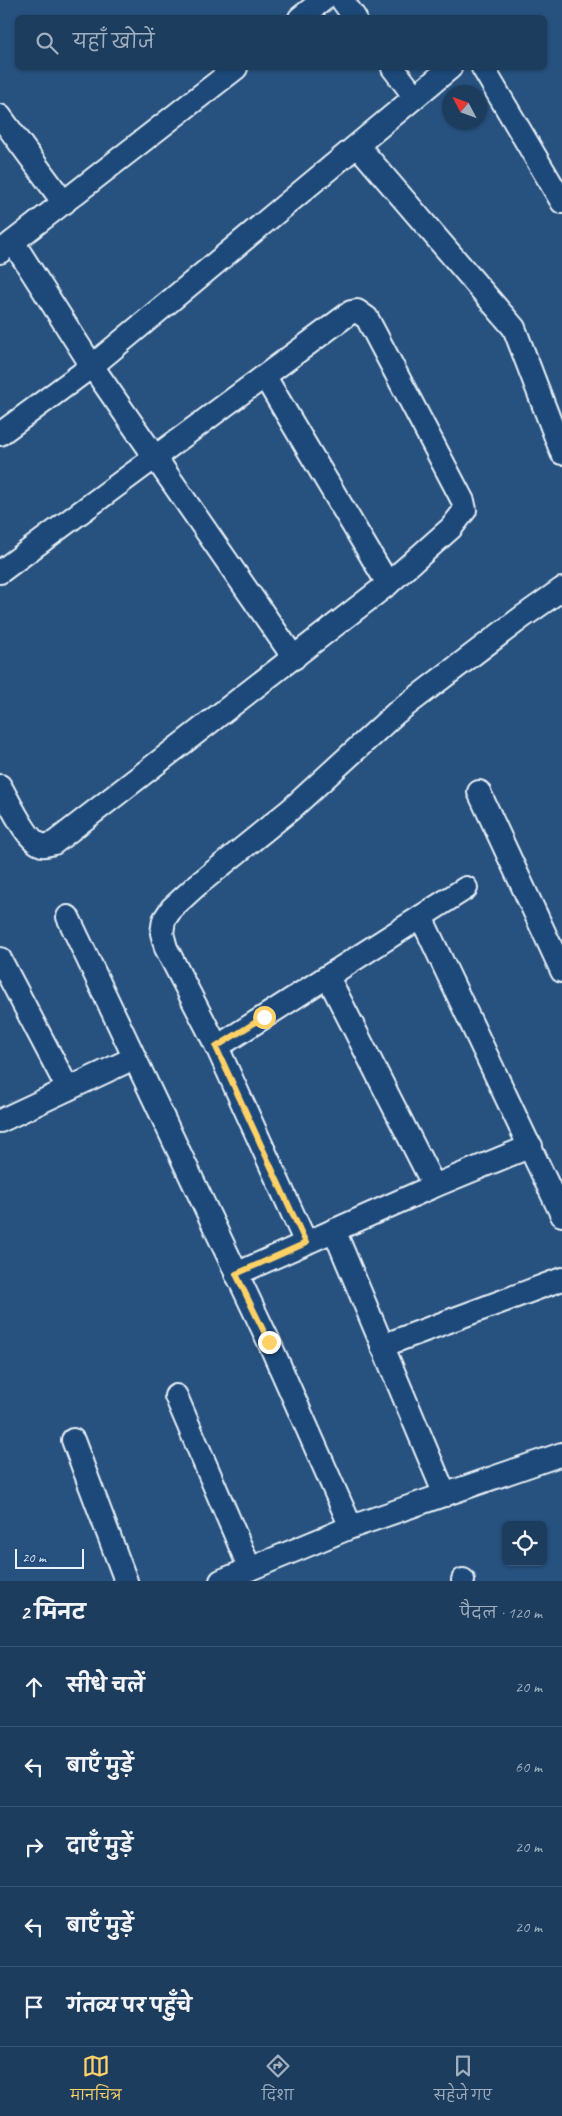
<!DOCTYPE html>
<html lang="hi">
<head>
<meta charset="utf-8">
<style>
  body { margin:0; font-family:Caveat,"Playpen Sans Deva",sans-serif; background:#254465; color:#f1f3f6 }
  .controls { position:absolute; right:15px; bottom:15px; display:grid; overflow:hidden; border-radius:8px; box-shadow:0 1px 4px #0004 }
  .controls button { width:45px; height:45px; display:grid; place-items:center; padding:0; border:0; border-bottom:1px solid #3b5674; background:#1d3d5f; color:#f1f3f6; font:25px sans-serif }
  .compass { position:absolute; left:442px; top:85px; width:45px; height:45px; border-radius:50%; background:#1d3d5f; box-shadow:0 1px 4px #0004; rotate:311deg }
  .scale { position:absolute; left:15px; bottom:12px; width:69px; box-sizing:border-box; padding-left:5px; border:2px solid #e8f1f8; border-top:0; font-size:14px; line-height:18px; white-space:nowrap; color:#e8f1f8; -webkit-text-stroke:4px #1f4a7a; paint-order:stroke }
  .stop { position:absolute; width:15px; height:15px; margin:-11px; border:4px solid #ffd166; border-radius:50%; background:#fff }
  .stop.end { background:#ffd166; border-color:#fff; box-shadow:0 1px 5px #0008 }
  .list { margin:0; padding:0; list-style:none }
  h2 { display:flex; justify-content:space-between; align-items:center; height:65px; margin:0; padding:0 20px; font-size:21px }
  h2 small { font-size:16px; font-weight:400; color:#a0aebd }
  .list li { display:grid; grid-template-columns:32px 1fr auto; gap:15px; align-items:center; box-sizing:border-box; height:80px; padding:0 20px; border-top:1px solid #3b5674 }
  .list b { display:block; font-size:19px; white-space:nowrap }
  .list em { font-size:16px; font-style:normal; color:#a0aebd }
  .icon { flex:none; width:28px; height:28px; fill:none; stroke:currentColor; stroke-width:2; stroke-linecap:round; stroke-linejoin:round }
  .map { position:relative; flex:none; width:562px; height:1581px; overflow:hidden }
  .search { position:absolute; background:#1d3d5f; box-shadow:0 1px 4px #0004; left:15px; right:15px; top:15px; height:55px; display:flex; align-items:center; gap:12px; box-sizing:border-box; padding:0 18px; border-radius:8px; color:#a0aebd; font-size:19px }
  .sheet { height:465px; background:#1d3d5f }
  nav { display:flex; justify-content:space-around; align-items:center; box-sizing:border-box; height:70px; border-top:1px solid #3b5674; background:#1d3d5f; font-size:14px; color:#a0aebd }
  nav a { display:grid; justify-items:center; gap:2px }
  nav .on { color:#ffd166 }
  .map>svg:first-child { display:block }
  .lines { fill:none; stroke-linecap:round; stroke-linejoin:round }
  .minor-casing { stroke:#e8f1f8; stroke-width:26 }
  .minor { stroke:#1f4a7a; stroke-width:22 }
  .route { stroke:#ffd166; stroke-width:6 }
</style>
</head>
<body>
<div class="map">
<svg width="562" height="1581" viewBox="0 0 562 1581">
  <rect width="100%" height="100%" fill="#27517f"/>
  <filter id="ink" filterUnits="userSpaceOnUse"><feTurbulence type="fractalNoise" baseFrequency=".02" numOctaves="2"/><feDisplacementMap in="SourceGraphic" scale="10" xChannelSelector="R" yChannelSelector="G"/><feConvolveMatrix kernelMatrix="1 2 1 2 8 2 1 2 1" color-interpolation-filters="sRGB"/></filter>
  <g filter="url(#ink)">
    <g class="lines">
      <defs>
        <g id="minor">
          <path d="M 342,0 L 355,18"/>
          <path d="M 300,18 L 323,0"/>
          <path d="M 393,68 L 415,97"/>
          <path d="M 483,68 L 562,202"/>
          <path d="M 0,116 L 64,203"/>
          <path d="M 358,146 L 514,328 L 562,453"/>
          <path d="M 13,242 L 92,366 L 294,658"/>
          <path d="M 0,252 L 236,68"/>
          <path d="M 265,377 L 388,584"/>
          <path d="M 0,434 L 92,366 L 450,68"/>
          <path d="M 0,572 L 351,312 L 357,311 L 367,318 L 463,501 L 465,510 L 451,528 L 388,584 L 54,843 C 50,844 45,846 42,845 C 27,842 8,799 0,786"/>
          <path d="M 479,792 L 562,971"/>
          <path d="M 68,917 L 269,1342 L 351,1527"/>
          <path d="M 421,917 L 562,1215"/>
          <path d="M 0,959 L 68,1089"/>
          <path d="M 328,977 L 434,1186"/>
          <path d="M 217,1047 L 466,888"/>
          <path d="M 0,1121 L 134,1058"/>
          <path d="M 334,1230 L 445,1495"/>
          <path d="M 306,1243 L 217,1047 L 166,948 L 162,933 L 164,920 L 172,908 L 196,886 L 290,810 L 396,713 L 521,618 L 562,589"/>
          <path d="M 236,1274 L 434,1186 L 531,1146"/>
          <path d="M 382,1346 L 562,1279"/>
          <path d="M 176,1396 L 250,1569"/>
          <path d="M 73,1440 L 126,1581"/>
          <path d="M 463,1580 L 463,1581"/>
          <path d="M 221,1581 L 351,1527 L 562,1454"/>
        </g>
      </defs>
      <!-- minor casing -->
      <use href="#minor" class="minor-casing"/>
      <!-- minor -->
      <use href="#minor" class="minor"/>
    </g>
  </g>
  <g class="lines" filter="url(#ink)">
    <!-- route -->
    <path class="route" d="M 264,1017 L 216,1047 L 306,1243 L 236,1274 L 269,1342"/>
  </g>
</svg>
<div class="controls">
<button><svg class="icon" aria-label="locate" viewBox="0 0 24 24"><circle cx="12" cy="12" r="6"/><path d="M12 2v4M12 18v4M2 12h4M18 12h4"/></svg></button>
</div>
<svg class="compass" viewBox="-18 -18 36 36"><path d="M0-13l5 13h-10z" fill="#e53935"/><path d="M0 13l5-13h-10z" fill="#a0aebd"/></svg>
<div class="scale">20 m</div>
<div class="stop" style="left:264px;top:1017px"></div>
<div class="stop end" style="left:269px;top:1342px"></div>
<div class="search"><svg class="icon" aria-label="search" viewBox="0 0 24 24"><circle cx="10" cy="10" r="6"/><path d="M15 15l6 6"/></svg>यहाँ खोजें</div>
</div>
<section class="sheet">
<h2>2 मिनट<small>पैदल · 120 m</small></h2>
<ul class="list">
<li><svg class="icon" aria-label="ahead" viewBox="0 0 24 24"><path d="M12 20V5M6 11l6-6 6 6"/></svg><div><b>सीधे चलें</b></div><em>20 m</em></li>
<li><svg class="icon" aria-label="left" viewBox="0 0 24 24"><path d="M17 20v-9H6M10 6l-5 5 5 5"/></svg><div><b>बाएँ मुड़ें</b></div><em>60 m</em></li>
<li><svg class="icon" aria-label="right" viewBox="0 0 24 24"><path d="M7 20v-9h11M14 6l5 5-5 5"/></svg><div><b>दाएँ मुड़ें</b></div><em>20 m</em></li>
<li><svg class="icon" aria-label="left" viewBox="0 0 24 24"><path d="M17 20v-9H6M10 6l-5 5 5 5"/></svg><div><b>बाएँ मुड़ें</b></div><em>20 m</em></li>
<li><svg class="icon" aria-label="arrive" viewBox="0 0 24 24"><path d="M6 21V4h12l-3 4 3 4H6"/></svg><div><b>गंतव्य पर पहुँचे</b></div></li>
</ul>
</section>
<nav>
<a class="on"><svg class="icon" aria-label="map" viewBox="0 0 24 24"><path d="M3 6l6-2 6 2 6-2v14l-6 2-6-2-6 2zM9 4v14M15 6v14"/></svg>मानचित्र</a>
<a><svg class="icon" aria-label="directions" viewBox="0 0 24 24"><path d="M12 3l9 9-9 9-9-9zM9 14v-3h6M13 9l2 2-2 2"/></svg>दिशा</a>
<a><svg class="icon" aria-label="saved" viewBox="0 0 24 24"><path d="M7 4h10v16l-5-4-5 4z"/></svg>सहेजे गए</a>
</nav>
</body>
</html>
